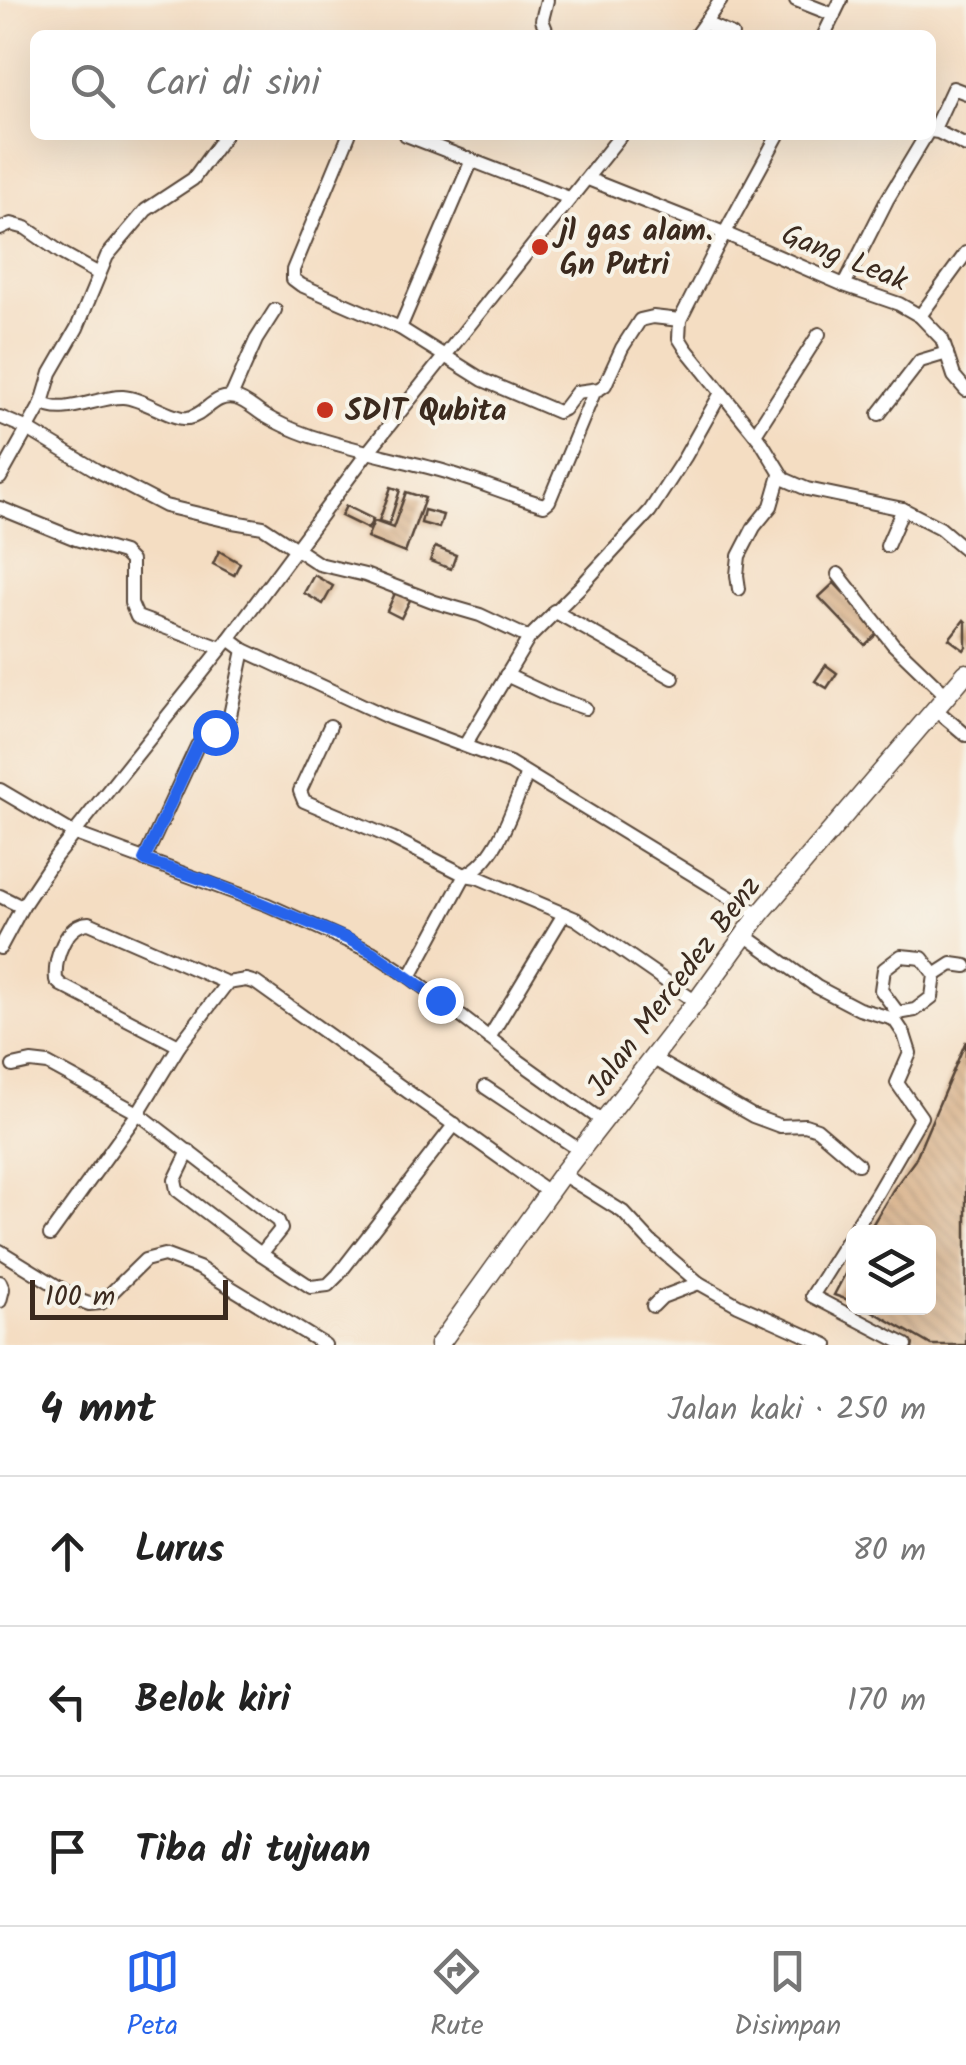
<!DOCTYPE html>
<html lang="id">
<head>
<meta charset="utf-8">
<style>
  body { margin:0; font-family:Kalam,sans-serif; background:#f2f2f2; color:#222 }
  .controls { position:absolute; right:30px; bottom:30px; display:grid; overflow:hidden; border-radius:15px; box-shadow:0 10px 40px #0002 }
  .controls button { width:90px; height:90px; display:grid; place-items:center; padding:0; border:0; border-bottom:2px solid #e0e0e0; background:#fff; color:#222; font:50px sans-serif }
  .scale { position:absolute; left:30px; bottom:25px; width:198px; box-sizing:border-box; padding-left:10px; border:5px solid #3b2a1e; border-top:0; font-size:28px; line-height:35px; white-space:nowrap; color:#3b2a1e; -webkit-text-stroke:8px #f7f3e8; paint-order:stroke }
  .stop { position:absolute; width:30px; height:30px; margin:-22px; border:8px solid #2563eb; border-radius:50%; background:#fff }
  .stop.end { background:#2563eb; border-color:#fff; box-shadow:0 2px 10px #0008 }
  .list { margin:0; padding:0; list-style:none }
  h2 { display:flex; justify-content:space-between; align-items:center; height:130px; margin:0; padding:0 40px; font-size:42px }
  h2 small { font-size:32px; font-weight:400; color:#767676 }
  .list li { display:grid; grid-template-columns:65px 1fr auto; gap:30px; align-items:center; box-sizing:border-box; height:150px; padding:0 40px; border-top:2px solid #e0e0e0 }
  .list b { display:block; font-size:38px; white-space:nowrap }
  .list em { font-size:32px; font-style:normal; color:#767676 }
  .icon { flex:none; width:55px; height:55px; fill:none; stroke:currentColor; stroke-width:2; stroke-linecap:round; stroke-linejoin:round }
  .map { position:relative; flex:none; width:966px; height:1345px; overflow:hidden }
  .search { position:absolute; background:#fff; box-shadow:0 10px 40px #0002; left:30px; right:30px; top:30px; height:110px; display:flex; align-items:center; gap:25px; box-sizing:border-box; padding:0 35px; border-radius:15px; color:#767676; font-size:38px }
  .sheet { height:580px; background:#fff }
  nav { display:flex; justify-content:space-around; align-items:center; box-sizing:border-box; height:140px; border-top:2px solid #e0e0e0; background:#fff; font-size:28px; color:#767676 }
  nav a { display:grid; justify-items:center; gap:5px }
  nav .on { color:#2563eb }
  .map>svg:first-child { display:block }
  .building { fill:url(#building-back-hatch) }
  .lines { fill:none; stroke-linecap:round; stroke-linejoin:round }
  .minor-casing { stroke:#574537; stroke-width:16 }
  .major-casing { stroke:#574537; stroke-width:21 }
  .minor { stroke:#fff; stroke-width:12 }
  .major { stroke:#fff; stroke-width:18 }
  .route { stroke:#2563eb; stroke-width:12 }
  .poi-dot { fill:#c8321e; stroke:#f7f3e8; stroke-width:4 }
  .labels { text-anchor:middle; stroke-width:8; stroke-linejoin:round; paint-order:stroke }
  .poi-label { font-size:30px; font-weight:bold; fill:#3b2a1e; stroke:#f7f3e8; text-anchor:start }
  .street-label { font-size:30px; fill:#3b2a1e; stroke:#f7f3e8 }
</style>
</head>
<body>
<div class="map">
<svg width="966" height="1345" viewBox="0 0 966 1345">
  <defs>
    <pattern id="building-back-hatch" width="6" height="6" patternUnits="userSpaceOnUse" patternTransform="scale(2.5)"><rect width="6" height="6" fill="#d4a87d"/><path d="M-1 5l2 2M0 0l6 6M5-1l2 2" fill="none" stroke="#ad8966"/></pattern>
  </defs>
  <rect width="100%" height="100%" fill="#f7f3e8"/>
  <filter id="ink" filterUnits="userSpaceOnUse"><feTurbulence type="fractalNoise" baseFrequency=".01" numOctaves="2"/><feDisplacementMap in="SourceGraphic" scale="20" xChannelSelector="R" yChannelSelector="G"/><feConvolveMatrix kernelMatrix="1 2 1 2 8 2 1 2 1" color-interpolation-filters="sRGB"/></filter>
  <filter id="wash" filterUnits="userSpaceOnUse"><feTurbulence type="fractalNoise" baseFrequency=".0048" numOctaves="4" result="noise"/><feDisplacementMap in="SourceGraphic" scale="40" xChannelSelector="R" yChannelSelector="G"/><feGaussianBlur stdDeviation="2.25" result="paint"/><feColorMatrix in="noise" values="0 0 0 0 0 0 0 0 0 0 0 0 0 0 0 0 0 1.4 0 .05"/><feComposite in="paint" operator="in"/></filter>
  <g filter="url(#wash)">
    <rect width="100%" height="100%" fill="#f4ddc2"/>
    <g id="blocks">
      <!-- building -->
      <g class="building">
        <path d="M 391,487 L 400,490 L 389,524 L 379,521 Z"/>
        <path d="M 406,492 L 425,498 L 405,553 L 367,538 L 374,521 L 393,528 Z"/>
        <path d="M 346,506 L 373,519 L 368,529 L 341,516 Z"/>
        <path d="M 424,510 L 443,515 L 439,528 L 421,523 Z"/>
        <path d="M 435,547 L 456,555 L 451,569 L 430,561 Z"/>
        <path d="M 219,551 L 240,563 L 234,575 L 213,564 Z"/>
        <path d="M 314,575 L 333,586 L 323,604 L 304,593 Z"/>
        <path d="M 834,583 L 880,631 L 865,645 L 819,597 Z"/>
        <path d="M 396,591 L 411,598 L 401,618 L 387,611 Z"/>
        <path d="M 964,620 L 966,622 L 966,647 L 964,650 L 949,639 Z"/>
        <path d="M 826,665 L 837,673 L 827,688 L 815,681 Z"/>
        <path d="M 966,1041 L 966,1345 L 931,1345 L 867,1308 L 928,1308 L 928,1232 L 868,1232 L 893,1190 L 915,1160 Z"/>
        <path d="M 854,1257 L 854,1302 L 834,1295 Z"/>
      </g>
    </g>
  </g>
  <g filter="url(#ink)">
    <use href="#blocks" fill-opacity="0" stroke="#574537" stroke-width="2.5"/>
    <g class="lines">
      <defs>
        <g id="minor">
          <path d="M 547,0 L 542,20 L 548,35"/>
          <path d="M 796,0 L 834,15"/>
          <path d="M 705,23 L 732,35"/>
          <path d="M 696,35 L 721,0"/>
          <path d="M 824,35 L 841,0"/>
          <path d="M 931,131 L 938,132 L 966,146"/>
          <path d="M 933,131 L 953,88 L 966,93"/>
          <path d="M 225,135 L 193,179 L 146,210 L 107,256 L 77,328 L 51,373 L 42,403 C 64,417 98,396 123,397 C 143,398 174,421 188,418 C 206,415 214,393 235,398 C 245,400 253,408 262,414 C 277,423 293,430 310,436 C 353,450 399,459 443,471 C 477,481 510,495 544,505 L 549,501 L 595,390"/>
          <path d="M 349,135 L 293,270 L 293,279 L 301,285 L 400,328 L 483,380 L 558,412 L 564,409 L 577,392 L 599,389 L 605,385 L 622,348 L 640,320 L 653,317 L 680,320"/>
          <path d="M 406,135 L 569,198"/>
          <path d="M 778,135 L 716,249 L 680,320 L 679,338 L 686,349 L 762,443 L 784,479 L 807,489 L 903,509 L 940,528 L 966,550"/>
          <path d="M 588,179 L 724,233 L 844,285 L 899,304 L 920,316 L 942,339 L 954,376 L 966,390"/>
          <path d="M 0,229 L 11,224 L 26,228 L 63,254 L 99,274"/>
          <path d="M 844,285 L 887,200 L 926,135"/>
          <path d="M 920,316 L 966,253"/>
          <path d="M 400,328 L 472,160"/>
          <path d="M 231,397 L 256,340 L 275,310"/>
          <path d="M 879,414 L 920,361 L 947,353"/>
          <path d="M 0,417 L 26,428 L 96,470 L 165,506 L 233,522 L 263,527 L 319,564 L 365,575 L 435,602 L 480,615 L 529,638"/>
          <path d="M 755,434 L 819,334"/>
          <path d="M 0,478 L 42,403"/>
          <path d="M 0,508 L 76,539 L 123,553 L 131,561 L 131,603 L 137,617 L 221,648"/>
          <path d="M 887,546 L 903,509"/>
          <path d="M 838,574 L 893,644 L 946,695"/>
          <path d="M 739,589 L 737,575 L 739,556 L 754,527 L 771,506 L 780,475"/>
          <path d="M 554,611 L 673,678"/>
          <path d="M 229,639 L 244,650 L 390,718 L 510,763 L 759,915"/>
          <path d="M 506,675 L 553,697 L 585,708"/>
          <path d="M 935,709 L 966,735"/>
          <path d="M 330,726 L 300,791 L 304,801 L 392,838 L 465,875 L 477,877 L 576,919 L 696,1002"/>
          <path d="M 465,745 L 529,638 L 581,586 L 650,511 L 685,457 L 721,393"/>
          <path d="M 0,790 L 73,833 L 268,905 L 372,952 L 410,977 L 519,1061 L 604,1122"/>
          <path d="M 144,860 L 197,746 L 229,720 L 244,650"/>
          <path d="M 0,896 L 22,907"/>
          <path d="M 746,936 L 817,987 L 859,1009 L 894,1019 L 897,1014"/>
          <path d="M 0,948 L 22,907 L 56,856 L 229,639 L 368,452 L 621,135"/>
          <path d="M 901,956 L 922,958 L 935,975 L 932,997 L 915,1010 L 898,1013 L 881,990 L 884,969 Z"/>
          <path d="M 935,975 L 952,964 L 966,966"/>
          <path d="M 410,977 L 465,875 C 498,861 513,806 527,774"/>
          <path d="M 227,983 L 89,923 C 65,924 54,959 56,980 L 61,985 L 179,1046 L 138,1113 L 278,1221 L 281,1229 L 261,1254 L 311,1287 L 328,1285 L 338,1275 L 455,1124"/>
          <path d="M 894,1019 L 904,1034 L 910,1053 L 897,1083 L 921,1117 L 877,1193 L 812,1296 L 906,1345"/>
          <path d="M 489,1038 L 564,914"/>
          <path d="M 179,1046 L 227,983 L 246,980 L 256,983 L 548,1192"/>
          <path d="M 652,1058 L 753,1116 L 780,1126 L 805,1125 L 817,1129 L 858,1164"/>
          <path d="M 13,1066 L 31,1062 L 48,1064 L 138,1113 L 50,1235"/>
          <path d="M 485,1087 L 581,1151"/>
          <path d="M 189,1151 L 175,1180 L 177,1190 L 261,1254"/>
          <path d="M 562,1174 L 623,1212 L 650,1241 L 699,1283 L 738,1305 L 827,1345"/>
          <path d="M 0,1251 L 81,1301 L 89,1304 L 101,1303 L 145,1260 L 164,1255 L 199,1268 L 325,1345"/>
          <path d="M 0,1282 L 3,1289 L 0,1301"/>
          <path d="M 653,1306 L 662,1297 L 699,1283"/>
        </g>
        <path id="major" d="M 439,1345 L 562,1174 L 696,1002 L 759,915 L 966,673"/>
      </defs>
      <!-- minor casing -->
      <use href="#minor" class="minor-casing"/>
      <!-- major casing -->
      <use href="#major" class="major-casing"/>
      <!-- minor -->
      <use href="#minor" class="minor"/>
      <!-- major -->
      <use href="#major" class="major"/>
    </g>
  </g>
  <g class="lines" filter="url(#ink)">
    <!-- route -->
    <path class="route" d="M 215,732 L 197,746 L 144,860 L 210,882 L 348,939 L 372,952 L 440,1000"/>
  </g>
  <!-- markers -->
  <g class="poi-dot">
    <circle cx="540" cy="247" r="10"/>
    <circle cx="325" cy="410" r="10"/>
  </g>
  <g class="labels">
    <!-- poi labels -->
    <g class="poi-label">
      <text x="560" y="240">jl gas alam.<tspan x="560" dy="34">Gn Putri</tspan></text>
      <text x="345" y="420">SDIT Qubita</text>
    </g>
    <!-- street labels -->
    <g class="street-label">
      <text transform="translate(845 257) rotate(22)" y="10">Gang Leak</text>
      <text transform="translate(673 986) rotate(-53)" y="10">Jalan Mercedez Benz</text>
    </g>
  </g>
</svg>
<div class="controls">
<button><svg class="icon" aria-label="layers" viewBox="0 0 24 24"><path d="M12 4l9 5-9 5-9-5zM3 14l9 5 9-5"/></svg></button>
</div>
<div class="scale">100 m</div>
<div class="stop" style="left:215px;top:732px"></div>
<div class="stop end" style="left:440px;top:1000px"></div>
<div class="search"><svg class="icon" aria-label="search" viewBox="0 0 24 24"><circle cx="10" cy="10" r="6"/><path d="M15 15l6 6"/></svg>Cari di sini</div>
</div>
<section class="sheet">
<h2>4 mnt<small>Jalan kaki · 250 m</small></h2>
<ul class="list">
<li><svg class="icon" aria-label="ahead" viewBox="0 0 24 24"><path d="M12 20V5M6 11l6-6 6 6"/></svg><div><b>Lurus</b></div><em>80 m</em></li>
<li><svg class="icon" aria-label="left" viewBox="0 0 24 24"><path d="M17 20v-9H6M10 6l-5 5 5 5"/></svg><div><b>Belok kiri</b></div><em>170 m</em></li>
<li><svg class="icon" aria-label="arrive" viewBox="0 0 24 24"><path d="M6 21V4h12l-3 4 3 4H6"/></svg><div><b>Tiba di tujuan</b></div></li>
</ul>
</section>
<nav>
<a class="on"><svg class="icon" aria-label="map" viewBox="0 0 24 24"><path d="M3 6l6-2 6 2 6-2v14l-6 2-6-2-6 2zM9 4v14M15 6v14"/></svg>Peta</a>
<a><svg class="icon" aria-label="directions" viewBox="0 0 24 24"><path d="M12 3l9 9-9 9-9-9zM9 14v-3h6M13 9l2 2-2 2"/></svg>Rute</a>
<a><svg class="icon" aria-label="saved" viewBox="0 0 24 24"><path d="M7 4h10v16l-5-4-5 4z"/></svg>Disimpan</a>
</nav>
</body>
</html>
